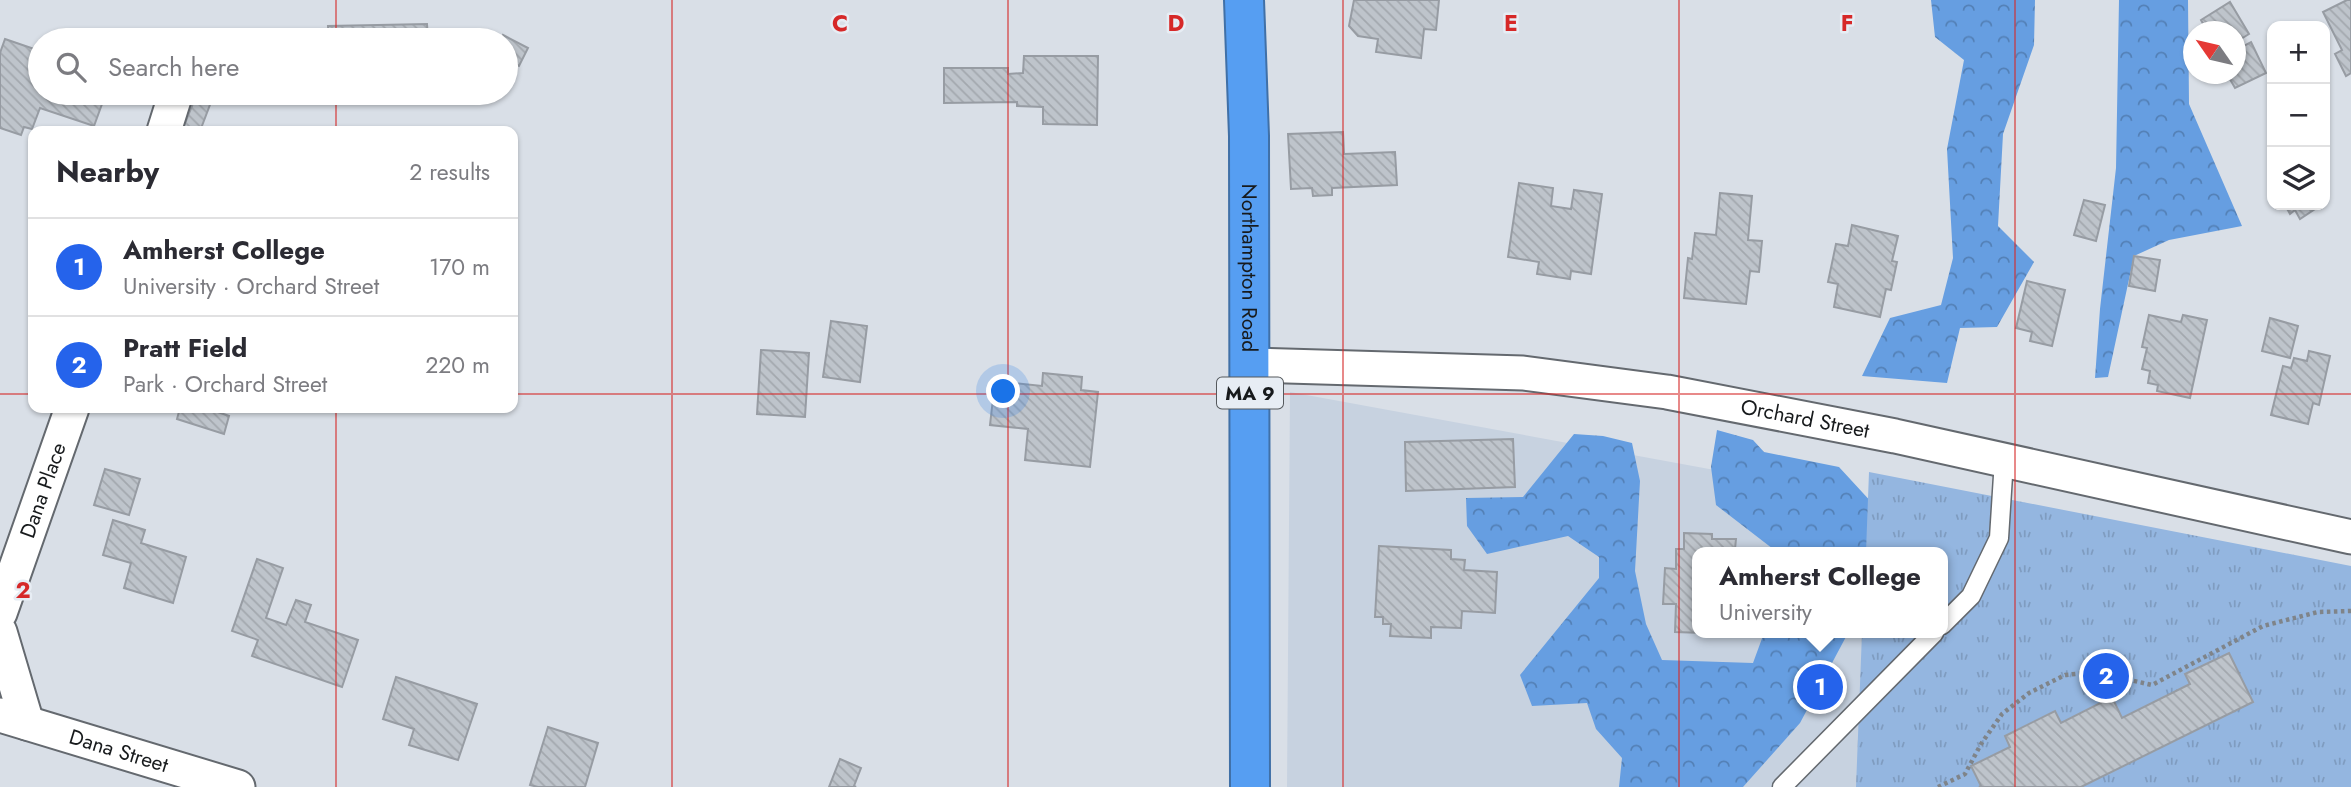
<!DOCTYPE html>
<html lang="en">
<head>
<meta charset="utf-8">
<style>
  body { margin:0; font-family:Jost,sans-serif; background:#f7f7f7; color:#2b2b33 }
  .controls { position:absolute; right:21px; top:21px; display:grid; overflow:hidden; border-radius:14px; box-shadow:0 2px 5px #0004 }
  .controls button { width:63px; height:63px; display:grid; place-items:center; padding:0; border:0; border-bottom:2px solid #e1e1e2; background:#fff; color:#2b2b33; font:35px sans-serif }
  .compass { position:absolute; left:2183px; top:21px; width:63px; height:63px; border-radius:50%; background:#fff; box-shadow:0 2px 5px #0004; rotate:304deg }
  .you { position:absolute; left:1004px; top:392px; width:24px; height:24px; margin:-18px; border:5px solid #fff; border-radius:50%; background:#1a73e8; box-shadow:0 0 0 10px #1a73e833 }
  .badge { display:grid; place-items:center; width:46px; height:46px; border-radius:50%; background:#2563eb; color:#fff; font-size:23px; font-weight:700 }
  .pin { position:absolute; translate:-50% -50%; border:4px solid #fff; box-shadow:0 2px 7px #0006 }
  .popup { position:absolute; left:1692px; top:547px; width:256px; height:91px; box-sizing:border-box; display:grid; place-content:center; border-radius:14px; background:#fff; filter:drop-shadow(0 2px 5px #0005); font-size:23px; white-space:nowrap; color:#7c7c81 }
  .popup b { font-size:26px; color:#2b2b33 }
  .popup::after { content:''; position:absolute; left:50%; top:100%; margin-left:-14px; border:14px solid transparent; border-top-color:#fff }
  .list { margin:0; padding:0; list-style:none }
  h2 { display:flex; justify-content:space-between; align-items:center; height:91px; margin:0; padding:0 28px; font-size:30px }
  h2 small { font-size:23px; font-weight:400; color:#7c7c81 }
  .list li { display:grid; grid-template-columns:46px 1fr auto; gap:21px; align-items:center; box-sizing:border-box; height:98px; padding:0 28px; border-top:2px solid #e1e1e2 }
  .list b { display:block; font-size:26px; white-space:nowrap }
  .list p { margin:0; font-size:23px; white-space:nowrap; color:#7c7c81 }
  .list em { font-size:23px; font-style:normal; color:#7c7c81 }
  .icon { flex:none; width:38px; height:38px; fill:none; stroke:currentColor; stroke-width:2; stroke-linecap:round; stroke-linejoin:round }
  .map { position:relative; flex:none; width:2351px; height:787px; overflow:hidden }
  .search { position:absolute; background:#fff; box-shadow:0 2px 5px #0004; left:28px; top:28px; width:490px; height:77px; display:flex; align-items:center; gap:18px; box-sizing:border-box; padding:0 24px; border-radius:38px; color:#7c7c81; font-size:26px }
  .panel { position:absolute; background:#fff; box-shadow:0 2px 5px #0004; left:28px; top:126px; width:490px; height:287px; border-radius:14px }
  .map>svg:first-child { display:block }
  .built { fill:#c7d2e0; fill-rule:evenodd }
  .forest { fill:url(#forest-crowns) }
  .park { fill:url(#park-tufts) }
  .building { fill:url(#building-back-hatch); stroke:#979ca3; stroke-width:2 }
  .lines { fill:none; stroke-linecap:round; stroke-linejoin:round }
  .lane-casing { stroke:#64696f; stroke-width:21 }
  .street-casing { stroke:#64696f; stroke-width:37 }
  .highway-casing { stroke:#4070a7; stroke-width:42 }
  .path { stroke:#7f8489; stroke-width:4.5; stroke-dasharray:3.5 3.5; stroke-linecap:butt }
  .lane { stroke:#fff; stroke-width:18 }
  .street { stroke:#fff; stroke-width:33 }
  .highway { stroke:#569ef2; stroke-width:38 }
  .grid { fill:none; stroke:#d62828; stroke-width:2; stroke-opacity:0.55 }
  .labels { text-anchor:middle; stroke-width:5; stroke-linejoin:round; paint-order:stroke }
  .shield { fill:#e7edf4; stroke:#55595d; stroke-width:2 }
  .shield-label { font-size:19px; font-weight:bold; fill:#171a1c }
  .street-label { font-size:21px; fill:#171a1c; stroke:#e7edf4 }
  .grid-label { font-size:23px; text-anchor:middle; font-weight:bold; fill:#d62828; stroke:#e7edf4; stroke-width:5; stroke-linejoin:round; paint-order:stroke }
</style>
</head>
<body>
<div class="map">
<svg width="2351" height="787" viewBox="0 0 2351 787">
  <defs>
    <pattern id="forest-crowns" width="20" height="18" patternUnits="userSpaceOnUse" patternTransform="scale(1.75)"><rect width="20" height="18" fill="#669ee1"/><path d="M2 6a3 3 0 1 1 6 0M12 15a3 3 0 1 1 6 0" fill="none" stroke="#5380b6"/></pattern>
    <pattern id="park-tufts" width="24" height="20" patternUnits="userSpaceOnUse" patternTransform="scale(1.75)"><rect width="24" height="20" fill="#94b6e0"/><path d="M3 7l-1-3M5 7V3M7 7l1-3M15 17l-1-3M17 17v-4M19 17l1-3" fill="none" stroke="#7f9cc0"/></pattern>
    <pattern id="building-back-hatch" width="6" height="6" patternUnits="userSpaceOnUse" patternTransform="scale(1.75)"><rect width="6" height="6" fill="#bec4cb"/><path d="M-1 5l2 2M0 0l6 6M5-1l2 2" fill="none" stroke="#a3a8ae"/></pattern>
  </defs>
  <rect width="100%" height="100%" fill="#d9dfe7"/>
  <!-- built -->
  <path class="built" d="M 1290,392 L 2351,587 L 2351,787 L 1287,787 ZM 1698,552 L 1942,552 L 1942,633 L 1698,633 Z"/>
  <!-- forest -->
  <g class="forest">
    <path d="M 1931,0 L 2035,0 L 2034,45 L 2003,134 L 1998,226 L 2034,262 L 1997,327 L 1960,328 L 1947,383 L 1862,376 L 1890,318 L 1941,305 L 1953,258 L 1947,149 L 1964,60 L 1935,37 Z"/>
    <path d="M 2119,0 L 2188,0 L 2189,104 L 2242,226 L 2169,240 L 2134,256 L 2108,377 L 2095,378 L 2100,309 L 2116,168 Z"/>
    <path d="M 1717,430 L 1753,440 L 1764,452 L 1839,467 L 1886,518 L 1880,552 L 1777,552 L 1716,505 L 1711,467 Z"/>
    <path d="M 1574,434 L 1603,436 L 1632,443 L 1640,481 L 1635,571 L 1646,624 L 1662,660 L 1753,663 L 1764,633 L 1848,633 L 1800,723 L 1743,787 L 1619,787 L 1622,758 L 1596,729 L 1587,703 L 1532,706 L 1520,675 L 1599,578 L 1599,557 L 1568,536 L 1487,554 L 1467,526 L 1466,498 L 1523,497 Z"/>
  </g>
  <!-- park -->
  <path class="park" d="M 1869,472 L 2351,566 L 2351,787 L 1856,787 L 1862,633 L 1942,633 L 1942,552 L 1866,552 Z"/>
  <!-- building -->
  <g class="building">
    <path d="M 1354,0 L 1439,0 L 1436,30 L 1424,29 L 1421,58 L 1376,52 L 1378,39 L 1358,36 L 1349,26 Z"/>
    <path d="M 2347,0 L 2351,0 L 2351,73 L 2346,76 L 2335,54 L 2342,50 L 2323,12 Z"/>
    <path d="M 2230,2 L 2249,34 L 2236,42 L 2236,32 L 2208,32 L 2201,20 Z"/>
    <path d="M 427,24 L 428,40 L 329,40 L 328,26 Z"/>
    <path d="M 503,35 L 528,48 L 519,66 L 506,59 L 506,40 L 501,40 Z"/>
    <path d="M 5,39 L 40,51 L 40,93 L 106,93 L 94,126 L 40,108 L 32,129 L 24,127 L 21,135 L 0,128 L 0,53 Z"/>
    <path d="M 2251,42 L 2266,73 L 2235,88 L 2227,74 L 2236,74 L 2236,50 Z"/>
    <path d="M 1024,56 L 1098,56 L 1097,125 L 1043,124 L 1043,107 L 1017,106 L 1017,102 L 944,103 L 944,68 L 1008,68 L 1008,74 L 1023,73 Z"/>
    <path d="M 196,96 L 211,102 L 200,131 L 182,131 Z"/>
    <path d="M 1343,132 L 1344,154 L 1395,152 L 1397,185 L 1332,188 L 1332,195 L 1313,196 L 1312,188 L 1291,189 L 1288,134 Z"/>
    <path d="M 1519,183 L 1553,188 L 1551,206 L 1571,209 L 1574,190 L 1602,194 L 1591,274 L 1571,271 L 1570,279 L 1537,274 L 1539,262 L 1508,257 Z"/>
    <path d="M 1720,193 L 1752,196 L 1748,240 L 1762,241 L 1759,272 L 1750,271 L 1746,304 L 1684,298 L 1688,258 L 1692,259 L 1695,233 L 1716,235 Z"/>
    <path d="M 2084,200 L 2105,205 L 2096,241 L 2074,235 Z"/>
    <path d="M 2285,205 L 2321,205 L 2300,219 L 2295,210 L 2290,214 Z"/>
    <path d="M 1852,225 L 1898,236 L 1892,261 L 1897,262 L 1891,290 L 1886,289 L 1880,317 L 1834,307 L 1838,284 L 1828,282 L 1836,244 L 1848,246 Z"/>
    <path d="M 2134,256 L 2160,260 L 2155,291 L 2129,286 Z"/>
    <path d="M 2027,281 L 2065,290 L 2052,346 L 2030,341 L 2032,332 L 2016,328 Z"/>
    <path d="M 2149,315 L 2181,322 L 2183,315 L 2207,320 L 2190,398 L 2157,391 L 2158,385 L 2148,383 L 2150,371 L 2142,369 L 2147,348 L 2142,347 Z"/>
    <path d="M 2270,318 L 2298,326 L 2290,358 L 2262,351 Z"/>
    <path d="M 831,321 L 867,326 L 860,382 L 823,377 Z"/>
    <path d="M 761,350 L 809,353 L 805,417 L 757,414 Z"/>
    <path d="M 2309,351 L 2330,356 L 2319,405 L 2313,403 L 2308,424 L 2271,415 L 2283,366 L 2291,368 L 2294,358 L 2307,361 Z"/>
    <path d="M 1043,373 L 1082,377 L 1081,390 L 1098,392 L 1090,467 L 1025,460 L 1028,429 L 990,425 L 995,381 L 1042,386 Z"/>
    <path d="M 180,408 L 212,408 L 212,410 L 229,416 L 224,434 L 177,419 Z"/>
    <path d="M 1513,439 L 1515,487 L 1406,491 L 1405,442 Z"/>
    <path d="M 105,469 L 140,479 L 129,515 L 94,505 Z"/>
    <path d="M 113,520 L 145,530 L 141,543 L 186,557 L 173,603 L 124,588 L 131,563 L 103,555 Z"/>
    <path d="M 1684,533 L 1712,534 L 1712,539 L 1736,539 L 1735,549 L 1748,549 L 1747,552 L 1698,552 L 1698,633 L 1735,634 L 1675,632 L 1676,604 L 1663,604 L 1665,568 L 1676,569 L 1676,549 L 1684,549 Z"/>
    <path d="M 1379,546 L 1451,550 L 1451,559 L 1465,560 L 1464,570 L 1497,572 L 1495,613 L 1462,611 L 1461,628 L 1431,627 L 1431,638 L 1390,636 L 1391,624 L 1383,624 L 1383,617 L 1375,617 Z"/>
    <path d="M 257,559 L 283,568 L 266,618 L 286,625 L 296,600 L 311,605 L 305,622 L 358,640 L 342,687 L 252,656 L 258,640 L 232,631 Z"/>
    <path d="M 2229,653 L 2253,702 L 2081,787 L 1979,787 L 1981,786 L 1971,766 L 2010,747 L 2005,736 L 2055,711 L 2061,723 L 2112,697 L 2122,718 L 2190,684 L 2185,674 Z"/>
    <path d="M 396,677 L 477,704 L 458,760 L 409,745 L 414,729 L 383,719 Z"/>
    <path d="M 548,727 L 598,743 L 585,787 L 538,787 L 530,785 Z"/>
    <path d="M 840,759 L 861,768 L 854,786 L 856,787 L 829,787 Z"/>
  </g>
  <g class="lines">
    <defs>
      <g id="lane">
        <path d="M 1942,625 L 1971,596 L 1999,538 L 2004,460"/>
        <path d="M 1782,787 L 1934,633"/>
      </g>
      <g id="street">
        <path d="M 164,131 L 176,93"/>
        <path id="s1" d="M 1251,365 L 1523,373 L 1667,392 L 1895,436 L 2351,537"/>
        <path id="s2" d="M 0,613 L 72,408"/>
        <path d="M 0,632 L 27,723"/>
        <path id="s3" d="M 0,715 L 238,787"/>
      </g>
      <g id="highway">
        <path id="s4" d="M 1244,0 L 1249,136 L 1250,787"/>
      </g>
    </defs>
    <!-- lane casing -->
    <use href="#lane" class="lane-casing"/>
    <!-- street casing -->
    <use href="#street" class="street-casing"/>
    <!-- highway casing -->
    <use href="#highway" class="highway-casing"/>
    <!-- path -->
    <path class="path" d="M 1938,787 L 1965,774 L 1981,744 L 2002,714 L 2029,693 L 2065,675 L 2095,672 L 2152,685 L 2263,626 L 2318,612 L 2351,611"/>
    <!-- lane -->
    <use href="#lane" class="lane"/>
    <!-- street -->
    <use href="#street" class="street"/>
    <!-- highway -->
    <use href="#highway" class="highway"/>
  </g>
  <!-- grid -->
  <path class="grid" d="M 336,0 L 336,40M 672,0 L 672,787M 1008,0 L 1008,787M 1343,0 L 1343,787M 1679,0 L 1679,787M 2015,0 L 2015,787M 336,93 L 336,131M 0,394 L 33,394M 513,394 L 2351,394M 336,408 L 336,787"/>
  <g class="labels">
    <!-- shield labels -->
    <rect class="shield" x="1217" y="377.5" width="66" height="31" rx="5"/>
    <g class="shield-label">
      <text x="1250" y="400">MA 9</text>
    </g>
    <!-- street labels -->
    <g class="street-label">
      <text dy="7" stroke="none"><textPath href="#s4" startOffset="268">Northampton Road</textPath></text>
      <text dy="7" stroke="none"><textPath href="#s1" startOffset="558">Orchard Street</textPath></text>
      <text dy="7" stroke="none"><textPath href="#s2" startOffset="130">Dana Place</textPath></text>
      <text dy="7" stroke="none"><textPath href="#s3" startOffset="124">Dana Street</textPath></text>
    </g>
  </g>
  <g class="grid-label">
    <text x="840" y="31">C</text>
    <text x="1176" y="31">D</text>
    <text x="1511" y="31">E</text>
    <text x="1847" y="31">F</text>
    <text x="23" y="598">2</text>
  </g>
</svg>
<div class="controls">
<button>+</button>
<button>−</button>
<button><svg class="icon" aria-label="layers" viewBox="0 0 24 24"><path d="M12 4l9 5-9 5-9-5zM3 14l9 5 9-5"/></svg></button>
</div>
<svg class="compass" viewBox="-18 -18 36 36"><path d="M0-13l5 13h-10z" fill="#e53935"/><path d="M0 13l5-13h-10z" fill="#7c7c81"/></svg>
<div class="you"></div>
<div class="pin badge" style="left:1820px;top:687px">1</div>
<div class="popup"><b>Amherst College</b>University</div>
<div class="pin badge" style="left:2106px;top:676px">2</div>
<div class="search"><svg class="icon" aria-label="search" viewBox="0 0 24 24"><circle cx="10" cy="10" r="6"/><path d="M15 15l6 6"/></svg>Search here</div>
<section class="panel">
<h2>Nearby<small>2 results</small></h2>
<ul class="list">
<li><span class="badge">1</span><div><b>Amherst College</b><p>University · Orchard Street</p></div><em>170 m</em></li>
<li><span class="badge">2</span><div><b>Pratt Field</b><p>Park · Orchard Street</p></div><em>220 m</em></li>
</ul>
</section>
</div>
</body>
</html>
